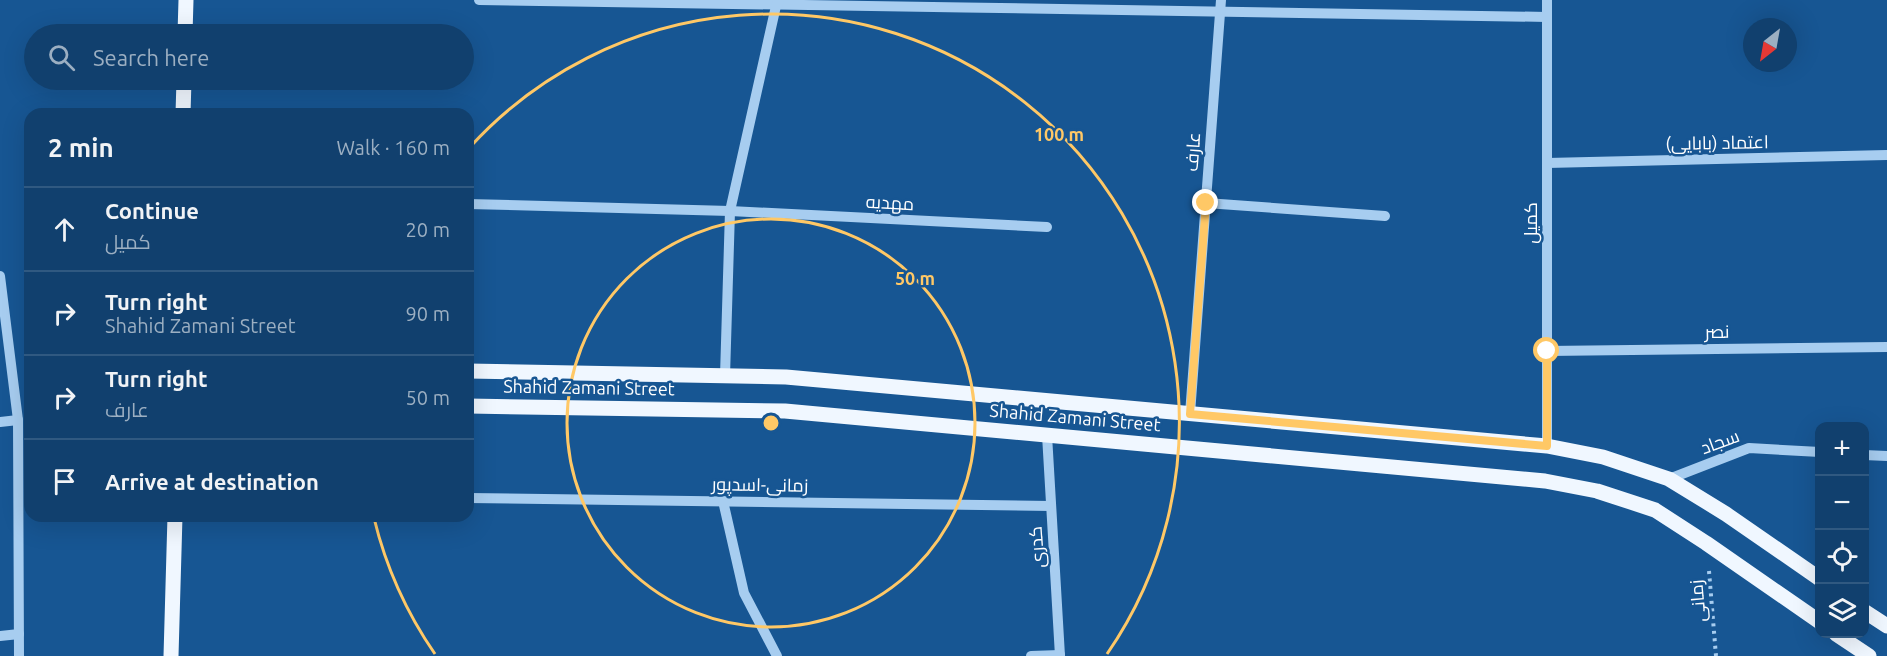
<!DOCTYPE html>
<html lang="en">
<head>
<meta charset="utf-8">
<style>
  body { margin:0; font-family:Ubuntu,Cairo,sans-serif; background:#1e4b76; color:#f1f3f6 }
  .controls { position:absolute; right:18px; bottom:18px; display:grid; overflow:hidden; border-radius:12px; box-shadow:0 6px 24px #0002 }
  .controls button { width:54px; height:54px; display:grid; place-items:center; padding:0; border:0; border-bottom:2px solid #305981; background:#11406e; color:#f1f3f6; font:30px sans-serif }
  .compass { position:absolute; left:1743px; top:18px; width:54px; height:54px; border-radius:50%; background:#11406e; box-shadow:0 6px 24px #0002; rotate:211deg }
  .stop { position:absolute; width:18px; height:18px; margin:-14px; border:4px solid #ffc866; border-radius:50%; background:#fff }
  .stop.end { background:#ffc866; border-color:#fff; box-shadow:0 2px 6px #0008 }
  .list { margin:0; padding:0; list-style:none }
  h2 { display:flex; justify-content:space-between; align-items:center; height:78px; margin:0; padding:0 24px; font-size:26px }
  h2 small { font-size:20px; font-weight:400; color:#9cafc2 }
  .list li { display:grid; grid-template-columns:39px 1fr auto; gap:18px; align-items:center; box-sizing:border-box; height:84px; padding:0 24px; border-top:2px solid #305981 }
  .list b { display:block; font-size:22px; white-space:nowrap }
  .list p { margin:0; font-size:20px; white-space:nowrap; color:#9cafc2 }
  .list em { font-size:20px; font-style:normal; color:#9cafc2 }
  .icon { flex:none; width:33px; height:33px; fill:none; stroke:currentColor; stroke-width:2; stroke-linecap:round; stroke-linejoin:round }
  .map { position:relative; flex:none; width:1887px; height:656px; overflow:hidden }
  .search { position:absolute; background:#11406e; box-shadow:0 6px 24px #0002; left:24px; top:24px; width:450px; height:66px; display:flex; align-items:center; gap:15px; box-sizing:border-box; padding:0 21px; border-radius:33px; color:#9cafc2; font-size:22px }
  .panel { position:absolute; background:#11406e; box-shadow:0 6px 24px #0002; left:24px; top:108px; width:450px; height:414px; border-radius:18px }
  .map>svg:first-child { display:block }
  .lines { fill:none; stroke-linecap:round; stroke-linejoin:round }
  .path { stroke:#a7cdf0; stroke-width:4; stroke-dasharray:3 4.5; stroke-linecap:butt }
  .minor { stroke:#a7cdf0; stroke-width:10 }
  .major { stroke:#f0f7ff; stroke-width:15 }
  .route { stroke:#ffc866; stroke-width:8 }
  .ring { fill:none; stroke:#ffc866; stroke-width:3 }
  .labels { text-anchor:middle; stroke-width:5; stroke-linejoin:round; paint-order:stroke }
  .street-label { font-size:18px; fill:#fff; stroke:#175693 }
  .centre { fill:#ffc866; stroke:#175693; stroke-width:3 }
  .ring-label { font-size:18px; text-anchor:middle; font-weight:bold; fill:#ffc866; stroke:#175693; stroke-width:5; stroke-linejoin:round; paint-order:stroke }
</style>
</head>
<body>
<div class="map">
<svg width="1887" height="656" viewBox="0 0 1887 656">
  <rect width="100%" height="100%" fill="#175693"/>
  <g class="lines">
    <!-- path -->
    <path class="path" d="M 1709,571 L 1716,656"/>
    <!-- minor -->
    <g class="minor">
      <path d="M 479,0 C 835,7 1191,9 1547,17"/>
      <path d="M 1547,0 L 1547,446"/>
      <path d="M 1547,163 L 1887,155"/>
      <path d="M 1206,203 L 1385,216"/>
      <path d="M 468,204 L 730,211 L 1047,227"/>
      <path d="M 0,276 L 18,420 L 19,656"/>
      <path d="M 1547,351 L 1887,347"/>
      <path d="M 725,376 L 730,211 L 776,6 L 779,2"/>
      <path d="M 1190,414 L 1221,0"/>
      <path d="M 0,422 L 18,420"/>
      <path d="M 1047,435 L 1060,656"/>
      <path d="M 1864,455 L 1887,456"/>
      <path d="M 1669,479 L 1749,448 L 1820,452"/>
      <path d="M 468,498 L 1051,506"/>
      <path d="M 723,501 L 744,593 L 777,656"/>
      <path d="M 0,636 L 19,634"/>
      <path d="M 1031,656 L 1060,655"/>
    </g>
    <!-- major -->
    <g class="major">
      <path d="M 185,34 L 186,0"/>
      <path d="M 183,114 L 184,80"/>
      <path d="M 468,371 L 786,377 L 1547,446 L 1603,457 L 1669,479 L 1726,514 L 1820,579"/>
      <path d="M 468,406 L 785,411 L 1545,481 L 1597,491 L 1655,510 L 1706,543 L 1820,622"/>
      <path d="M 1864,611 L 1887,626"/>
      <path d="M 1836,634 L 1869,656"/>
      <path d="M 171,656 L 175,516"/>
    </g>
  </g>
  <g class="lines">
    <!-- route -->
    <path class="route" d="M 1206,203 L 1190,414 L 1547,446 L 1547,351"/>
  </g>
  <!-- distance rings -->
  <g class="ring">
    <circle cx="771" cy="423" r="204"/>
    <path d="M435 654A408 408 0 0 1 374 518M470 147A408 408 0 0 1 1107 654"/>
  </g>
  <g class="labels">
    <!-- street labels -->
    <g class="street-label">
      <text transform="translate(1717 143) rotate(-1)" y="6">اعتماد (بابایی)</text>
      <text transform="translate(1193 152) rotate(-86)" y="6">عارف</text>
      <text transform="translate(890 203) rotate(3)" y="6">مهدیه</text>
      <text transform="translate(1531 223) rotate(-90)" y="6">کمیل</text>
      <text transform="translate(1717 332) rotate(-1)" y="6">نصر</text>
      <text transform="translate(589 388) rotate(1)" y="6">Shahid Zamani Street</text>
      <text transform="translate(1075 418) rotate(5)" y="6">Shahid Zamani Street</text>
      <text transform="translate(1720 442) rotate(-20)" y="6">سجاد</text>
      <text transform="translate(760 485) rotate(1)" y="6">زمانی-اسدپور</text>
      <text transform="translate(1037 547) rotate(-94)" y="6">کدری</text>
      <text transform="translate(1698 601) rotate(-95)" y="6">زمانی</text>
    </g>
  </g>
  <circle cx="771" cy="423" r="9" class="centre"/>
  <g class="ring-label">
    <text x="1059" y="141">100 m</text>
    <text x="915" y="285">50 m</text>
  </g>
</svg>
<div class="controls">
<button>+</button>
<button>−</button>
<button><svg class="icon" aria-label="locate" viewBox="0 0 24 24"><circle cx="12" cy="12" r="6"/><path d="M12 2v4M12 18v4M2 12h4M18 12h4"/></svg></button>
<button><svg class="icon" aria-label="layers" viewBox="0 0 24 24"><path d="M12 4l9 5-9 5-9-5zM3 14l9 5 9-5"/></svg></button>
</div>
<svg class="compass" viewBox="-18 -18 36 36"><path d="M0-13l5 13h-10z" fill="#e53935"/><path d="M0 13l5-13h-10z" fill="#9cafc2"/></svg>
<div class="stop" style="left:1547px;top:351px"></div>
<div class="stop end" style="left:1206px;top:203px"></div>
<div class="search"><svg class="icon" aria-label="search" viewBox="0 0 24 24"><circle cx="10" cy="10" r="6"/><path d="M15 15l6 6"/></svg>Search here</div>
<section class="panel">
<h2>2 min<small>Walk · 160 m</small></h2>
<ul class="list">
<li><svg class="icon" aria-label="ahead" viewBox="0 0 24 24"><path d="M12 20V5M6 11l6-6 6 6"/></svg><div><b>Continue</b><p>کمیل</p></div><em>20 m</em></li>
<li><svg class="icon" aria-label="right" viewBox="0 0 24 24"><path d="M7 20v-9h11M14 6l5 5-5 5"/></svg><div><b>Turn right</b><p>Shahid Zamani Street</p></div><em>90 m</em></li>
<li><svg class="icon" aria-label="right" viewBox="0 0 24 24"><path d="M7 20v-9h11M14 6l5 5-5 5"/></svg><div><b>Turn right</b><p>عارف</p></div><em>50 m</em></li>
<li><svg class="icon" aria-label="arrive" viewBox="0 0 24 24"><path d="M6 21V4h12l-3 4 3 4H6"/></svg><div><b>Arrive at destination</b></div></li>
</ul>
</section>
</div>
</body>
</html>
